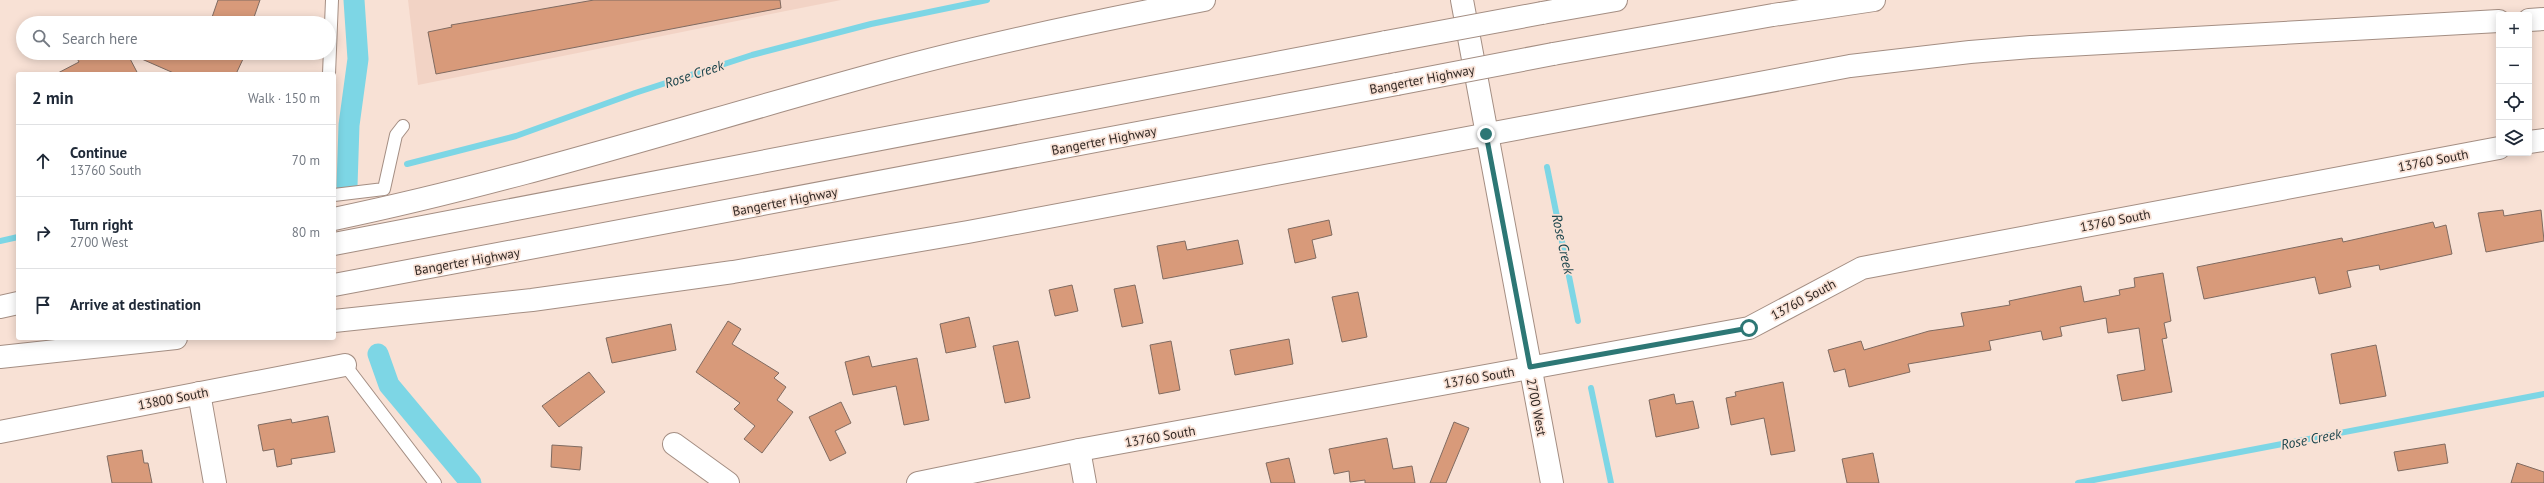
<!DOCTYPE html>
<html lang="en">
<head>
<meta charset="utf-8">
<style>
  body { margin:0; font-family:"PT Sans",sans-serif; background:#f2f2f3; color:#1f2937 }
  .controls { position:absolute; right:12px; top:12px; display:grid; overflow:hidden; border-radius:4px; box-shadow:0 2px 10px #0003 }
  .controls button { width:36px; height:36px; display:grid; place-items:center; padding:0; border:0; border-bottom:1px solid #e0e1e3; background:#fff; color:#1f2937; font:20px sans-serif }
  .stop { position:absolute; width:12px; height:12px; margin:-9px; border:3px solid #2d7775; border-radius:50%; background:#fff }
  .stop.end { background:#2d7775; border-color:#fff; box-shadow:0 1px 4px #0008 }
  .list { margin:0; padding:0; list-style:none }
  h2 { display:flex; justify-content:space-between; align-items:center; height:52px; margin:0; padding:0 16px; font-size:17px }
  h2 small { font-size:13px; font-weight:400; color:#747a83 }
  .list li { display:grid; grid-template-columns:26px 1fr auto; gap:12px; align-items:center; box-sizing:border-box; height:72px; padding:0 16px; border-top:1px solid #e0e1e3 }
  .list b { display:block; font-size:15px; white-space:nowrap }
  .list p { margin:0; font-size:13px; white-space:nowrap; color:#747a83 }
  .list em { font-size:13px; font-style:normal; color:#747a83 }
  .icon { flex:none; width:22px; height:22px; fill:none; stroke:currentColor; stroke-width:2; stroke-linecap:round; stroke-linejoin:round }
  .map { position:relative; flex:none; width:2544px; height:483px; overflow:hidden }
  .search { position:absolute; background:#fff; box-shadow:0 2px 10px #0003; left:16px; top:16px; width:320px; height:44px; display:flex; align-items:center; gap:10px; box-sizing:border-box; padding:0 14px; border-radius:22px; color:#747a83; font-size:15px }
  .panel { position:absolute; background:#fff; box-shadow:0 2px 10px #0003; left:16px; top:72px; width:320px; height:268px; border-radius:4px }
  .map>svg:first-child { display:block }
  .built { fill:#f2d3c5 }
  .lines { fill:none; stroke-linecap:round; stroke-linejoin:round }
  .stream { stroke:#7dd6e5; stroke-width:6 }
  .canal { stroke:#7dd6e5; stroke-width:21 }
  .building { fill:#d89a7a; stroke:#806b61 }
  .service-casing { stroke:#a48e83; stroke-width:14 }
  .minor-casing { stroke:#a48e83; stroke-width:24 }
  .secondary-casing { stroke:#a48e83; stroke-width:24 }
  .motorway-casing { stroke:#a48e83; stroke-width:24 }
  .service { stroke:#fff; stroke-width:12 }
  .minor { stroke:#fff; stroke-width:22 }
  .secondary { stroke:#fff; stroke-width:22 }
  .motorway { stroke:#fff; stroke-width:22 }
  .motorway-bridge-casing { stroke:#a48e83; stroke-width:24; stroke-linecap:butt }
  .motorway-bridge { stroke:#fff; stroke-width:22 }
  .route { stroke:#2d7775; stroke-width:5 }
  .labels { text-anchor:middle; stroke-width:3.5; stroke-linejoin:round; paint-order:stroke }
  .street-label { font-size:13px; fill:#2f2622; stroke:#f8e1d5 }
  .water-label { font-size:14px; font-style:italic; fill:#1c454c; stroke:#f8e1d5 }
</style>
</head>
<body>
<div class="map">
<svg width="2544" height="483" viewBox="0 0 2544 483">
  <rect width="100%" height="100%" fill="#f8e1d5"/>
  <!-- built -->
  <path class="built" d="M 408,0 L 841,0 L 418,85 Z"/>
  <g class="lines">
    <!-- stream -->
    <g class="stream">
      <path d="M 407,164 L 516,136 L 635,93 L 752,55 L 871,24 L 987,0"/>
      <path d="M 1547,167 L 1578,321"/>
      <path d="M 0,241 L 18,237"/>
      <path d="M 1591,388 L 1611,483"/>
      <path d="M 2078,483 L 2544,394"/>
    </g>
    <!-- canal -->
    <g class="canal">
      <path d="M 347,186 L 349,125 L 358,59 L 354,0"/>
      <path d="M 378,354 L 389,385 L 471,483"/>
    </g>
  </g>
  <!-- building -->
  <g class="building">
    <path d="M 218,0 L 260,0 L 252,23 L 210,23 Z"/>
    <path d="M 594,0 L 780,0 L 781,8 L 436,74 L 428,32 L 452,27 L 451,25 Z"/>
    <path d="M 74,53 L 127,53 L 138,74 L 56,74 L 79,62 Z"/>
    <path d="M 128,53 L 228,53 L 243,59 L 236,74 L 176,74 Z"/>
    <path d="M 2503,210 L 2504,216 L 2541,210 L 2544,241 L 2486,252 L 2478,213 Z"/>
    <path d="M 1329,220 L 1332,235 L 1312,240 L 1316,258 L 1295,263 L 1288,229 Z"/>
    <path d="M 2433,222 L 2435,228 L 2446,225 L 2452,254 L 2380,270 L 2379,265 L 2347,271 L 2351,287 L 2319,294 L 2315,277 L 2204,299 L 2197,267 L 2342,238 L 2343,242 Z"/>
    <path d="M 1238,240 L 1243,264 L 1163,279 L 1157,246 L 1185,241 L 1187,250 Z"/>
    <path d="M 2163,273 L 2171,321 L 2164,323 L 2167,338 L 2162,339 L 2172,392 L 2122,401 L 2117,375 L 2145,370 L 2139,328 L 2108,333 L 2106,318 L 2060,327 L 2062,336 L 2043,340 L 2041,331 L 1989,341 L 1991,350 L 1908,364 L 1910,372 L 1849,387 L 1845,369 L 1834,372 L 1828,350 L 1861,341 L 1864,350 L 1929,331 L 1964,326 L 1961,313 L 2010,305 L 2009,301 L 2081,286 L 2084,302 L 2120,295 L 2119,290 L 2135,287 L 2134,278 Z"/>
    <path d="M 1072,285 L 1078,311 L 1055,316 L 1049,290 Z"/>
    <path d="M 1135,285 L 1143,323 L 1122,327 L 1114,289 Z"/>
    <path d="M 1358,292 L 1367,337 L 1342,342 L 1332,297 Z"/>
    <path d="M 969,317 L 976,347 L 946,353 L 940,324 Z"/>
    <path d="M 728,321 L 741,329 L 732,344 L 779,373 L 774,378 L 786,387 L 777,400 L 793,412 L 762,453 L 744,439 L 755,426 L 734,409 L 740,403 L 696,372 Z"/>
    <path d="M 671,324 L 676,350 L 612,363 L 606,338 Z"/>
    <path d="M 1289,339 L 1293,364 L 1235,375 L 1230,350 Z"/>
    <path d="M 1018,341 L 1030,398 L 1005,403 L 993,346 Z"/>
    <path d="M 1171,341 L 1180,390 L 1159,394 L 1150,345 Z"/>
    <path d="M 2376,345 L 2386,396 L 2340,404 L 2331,354 Z"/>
    <path d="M 869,356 L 872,367 L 917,358 L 929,420 L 904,425 L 896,386 L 853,395 L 845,362 Z"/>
    <path d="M 589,372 L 605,392 L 559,427 L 542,406 Z"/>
    <path d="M 1783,382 L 1795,451 L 1771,455 L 1764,418 L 1731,425 L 1726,398 L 1736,396 L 1735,392 Z"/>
    <path d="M 1674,394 L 1676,404 L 1693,401 L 1699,428 L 1656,437 L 1649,400 Z"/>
    <path d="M 841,402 L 851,423 L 835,431 L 846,453 L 830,461 L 809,417 Z"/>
    <path d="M 328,416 L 335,452 L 291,459 L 292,464 L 277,467 L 274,449 L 263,451 L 258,425 L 291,419 L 292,423 Z"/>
    <path d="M 1454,422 L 1469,428 L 1446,483 L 1430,483 Z"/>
    <path d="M 1387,438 L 1393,469 L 1412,466 L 1415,483 L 1365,483 L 1365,480 L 1350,482 L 1349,471 L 1334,474 L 1329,449 Z"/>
    <path d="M 2445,444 L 2448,463 L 2398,471 L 2394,452 Z"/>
    <path d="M 552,445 L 582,447 L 580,470 L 551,467 Z"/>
    <path d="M 142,450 L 144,463 L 148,463 L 152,483 L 112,483 L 107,456 Z"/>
    <path d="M 1873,453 L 1879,483 L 1847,483 L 1842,459 Z"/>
    <path d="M 1289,458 L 1295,483 L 1271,483 L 1266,463 Z"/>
    <path d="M 2517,463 L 2544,472 L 2544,483 L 2511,483 Z"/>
  </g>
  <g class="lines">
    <defs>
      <g id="service">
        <path d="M 329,74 L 332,0"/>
        <path d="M 334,195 L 384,189 L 396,135 L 403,126"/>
        <path d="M 345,365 L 435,483"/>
      </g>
      <g id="minor">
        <path d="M 2529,142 L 2544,140"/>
        <path d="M 199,393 L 215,483"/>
        <path d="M 0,432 L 345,365"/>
        <path d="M 674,444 L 728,483"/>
        <path d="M 1079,450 L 1085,483"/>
        <path d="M 918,483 L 1079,450 L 1749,328 L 1862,268 L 2499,148"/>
      </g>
      <path id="secondary" d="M 1462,0 L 1552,483"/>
      <g id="motorway">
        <path d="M 1542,13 L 1616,0"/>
        <path d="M 2529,20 L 2544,19"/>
        <path d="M 1553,54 L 1773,15 L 1874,0"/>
        <path d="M 334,219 C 521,180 699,122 883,72 C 989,43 1096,21 1204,0"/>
        <path d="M 334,244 L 1386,42"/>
        <path d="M 334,285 L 1397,84"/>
        <path d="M 0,307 L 18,303"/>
        <path d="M 334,321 L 532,300 L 733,272 L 968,232 L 1850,66 L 1970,52 L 2031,47 L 2499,21"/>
        <path d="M 0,357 L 176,338"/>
      </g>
    </defs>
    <!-- service casing -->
    <use href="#service" class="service-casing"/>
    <!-- minor casing -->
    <use href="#minor" class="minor-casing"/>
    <!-- secondary casing -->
    <use href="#secondary" class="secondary-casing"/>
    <!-- motorway casing -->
    <use href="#motorway" class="motorway-casing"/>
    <!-- service -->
    <use href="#service" class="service"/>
    <!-- minor -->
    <use href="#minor" class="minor"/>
    <!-- secondary -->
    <use href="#secondary" class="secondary"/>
    <!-- motorway -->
    <use href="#motorway" class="motorway"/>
    <defs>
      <g id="motorway-bridge">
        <path d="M 1386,42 L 1542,13"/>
        <path d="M 1397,84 L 1553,54"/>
      </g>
    </defs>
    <!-- motorway-bridge casing -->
    <use href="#motorway-bridge" class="motorway-bridge-casing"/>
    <!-- motorway-bridge -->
    <use href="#motorway-bridge" class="motorway-bridge"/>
  </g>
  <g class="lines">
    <!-- route -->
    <path class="route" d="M 1486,134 L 1530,367 L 1749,328"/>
  </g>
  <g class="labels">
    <!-- street labels -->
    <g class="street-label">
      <text transform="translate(1422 79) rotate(-11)" y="5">Bangerter Highway</text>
      <text transform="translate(1104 140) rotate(-11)" y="5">Bangerter Highway</text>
      <text transform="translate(2433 160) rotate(-11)" y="5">13760 South</text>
      <text transform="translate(785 201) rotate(-11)" y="5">Bangerter Highway</text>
      <text transform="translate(2115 220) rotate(-11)" y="5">13760 South</text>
      <text transform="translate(467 261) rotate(-10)" y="5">Bangerter Highway</text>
      <text transform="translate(1803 299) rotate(-28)" y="5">13760 South</text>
      <text transform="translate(1479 377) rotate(-10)" y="5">13760 South</text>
      <text transform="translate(173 398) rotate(-11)" y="5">13800 South</text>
      <text transform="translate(1537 407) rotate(79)" y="5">2700 West</text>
      <text transform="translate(1160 436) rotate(-10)" y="5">13760 South</text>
    </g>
    <!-- water labels -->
    <g class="water-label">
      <text transform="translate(694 74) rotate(-18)" y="5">Rose Creek</text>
      <text transform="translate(1563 244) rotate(78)" y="5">Rose Creek</text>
      <text transform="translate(2311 439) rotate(-11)" y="5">Rose Creek</text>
    </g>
  </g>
</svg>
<div class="controls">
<button>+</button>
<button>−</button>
<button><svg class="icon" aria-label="locate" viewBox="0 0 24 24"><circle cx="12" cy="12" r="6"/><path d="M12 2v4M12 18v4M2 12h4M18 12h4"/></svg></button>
<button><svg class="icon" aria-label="layers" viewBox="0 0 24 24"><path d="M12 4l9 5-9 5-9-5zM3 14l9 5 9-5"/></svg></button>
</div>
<div class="stop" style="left:1749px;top:328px"></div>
<div class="stop end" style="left:1486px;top:134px"></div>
<div class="search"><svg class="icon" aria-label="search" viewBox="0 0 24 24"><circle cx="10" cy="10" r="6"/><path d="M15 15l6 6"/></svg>Search here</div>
<section class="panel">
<h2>2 min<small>Walk · 150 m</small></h2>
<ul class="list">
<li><svg class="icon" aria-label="ahead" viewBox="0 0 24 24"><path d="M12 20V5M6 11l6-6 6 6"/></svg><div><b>Continue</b><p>13760 South</p></div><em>70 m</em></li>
<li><svg class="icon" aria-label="right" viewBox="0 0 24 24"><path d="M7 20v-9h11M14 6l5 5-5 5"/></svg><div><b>Turn right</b><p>2700 West</p></div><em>80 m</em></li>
<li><svg class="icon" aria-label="arrive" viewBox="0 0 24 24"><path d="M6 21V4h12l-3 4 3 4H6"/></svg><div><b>Arrive at destination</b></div></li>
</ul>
</section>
</div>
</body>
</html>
